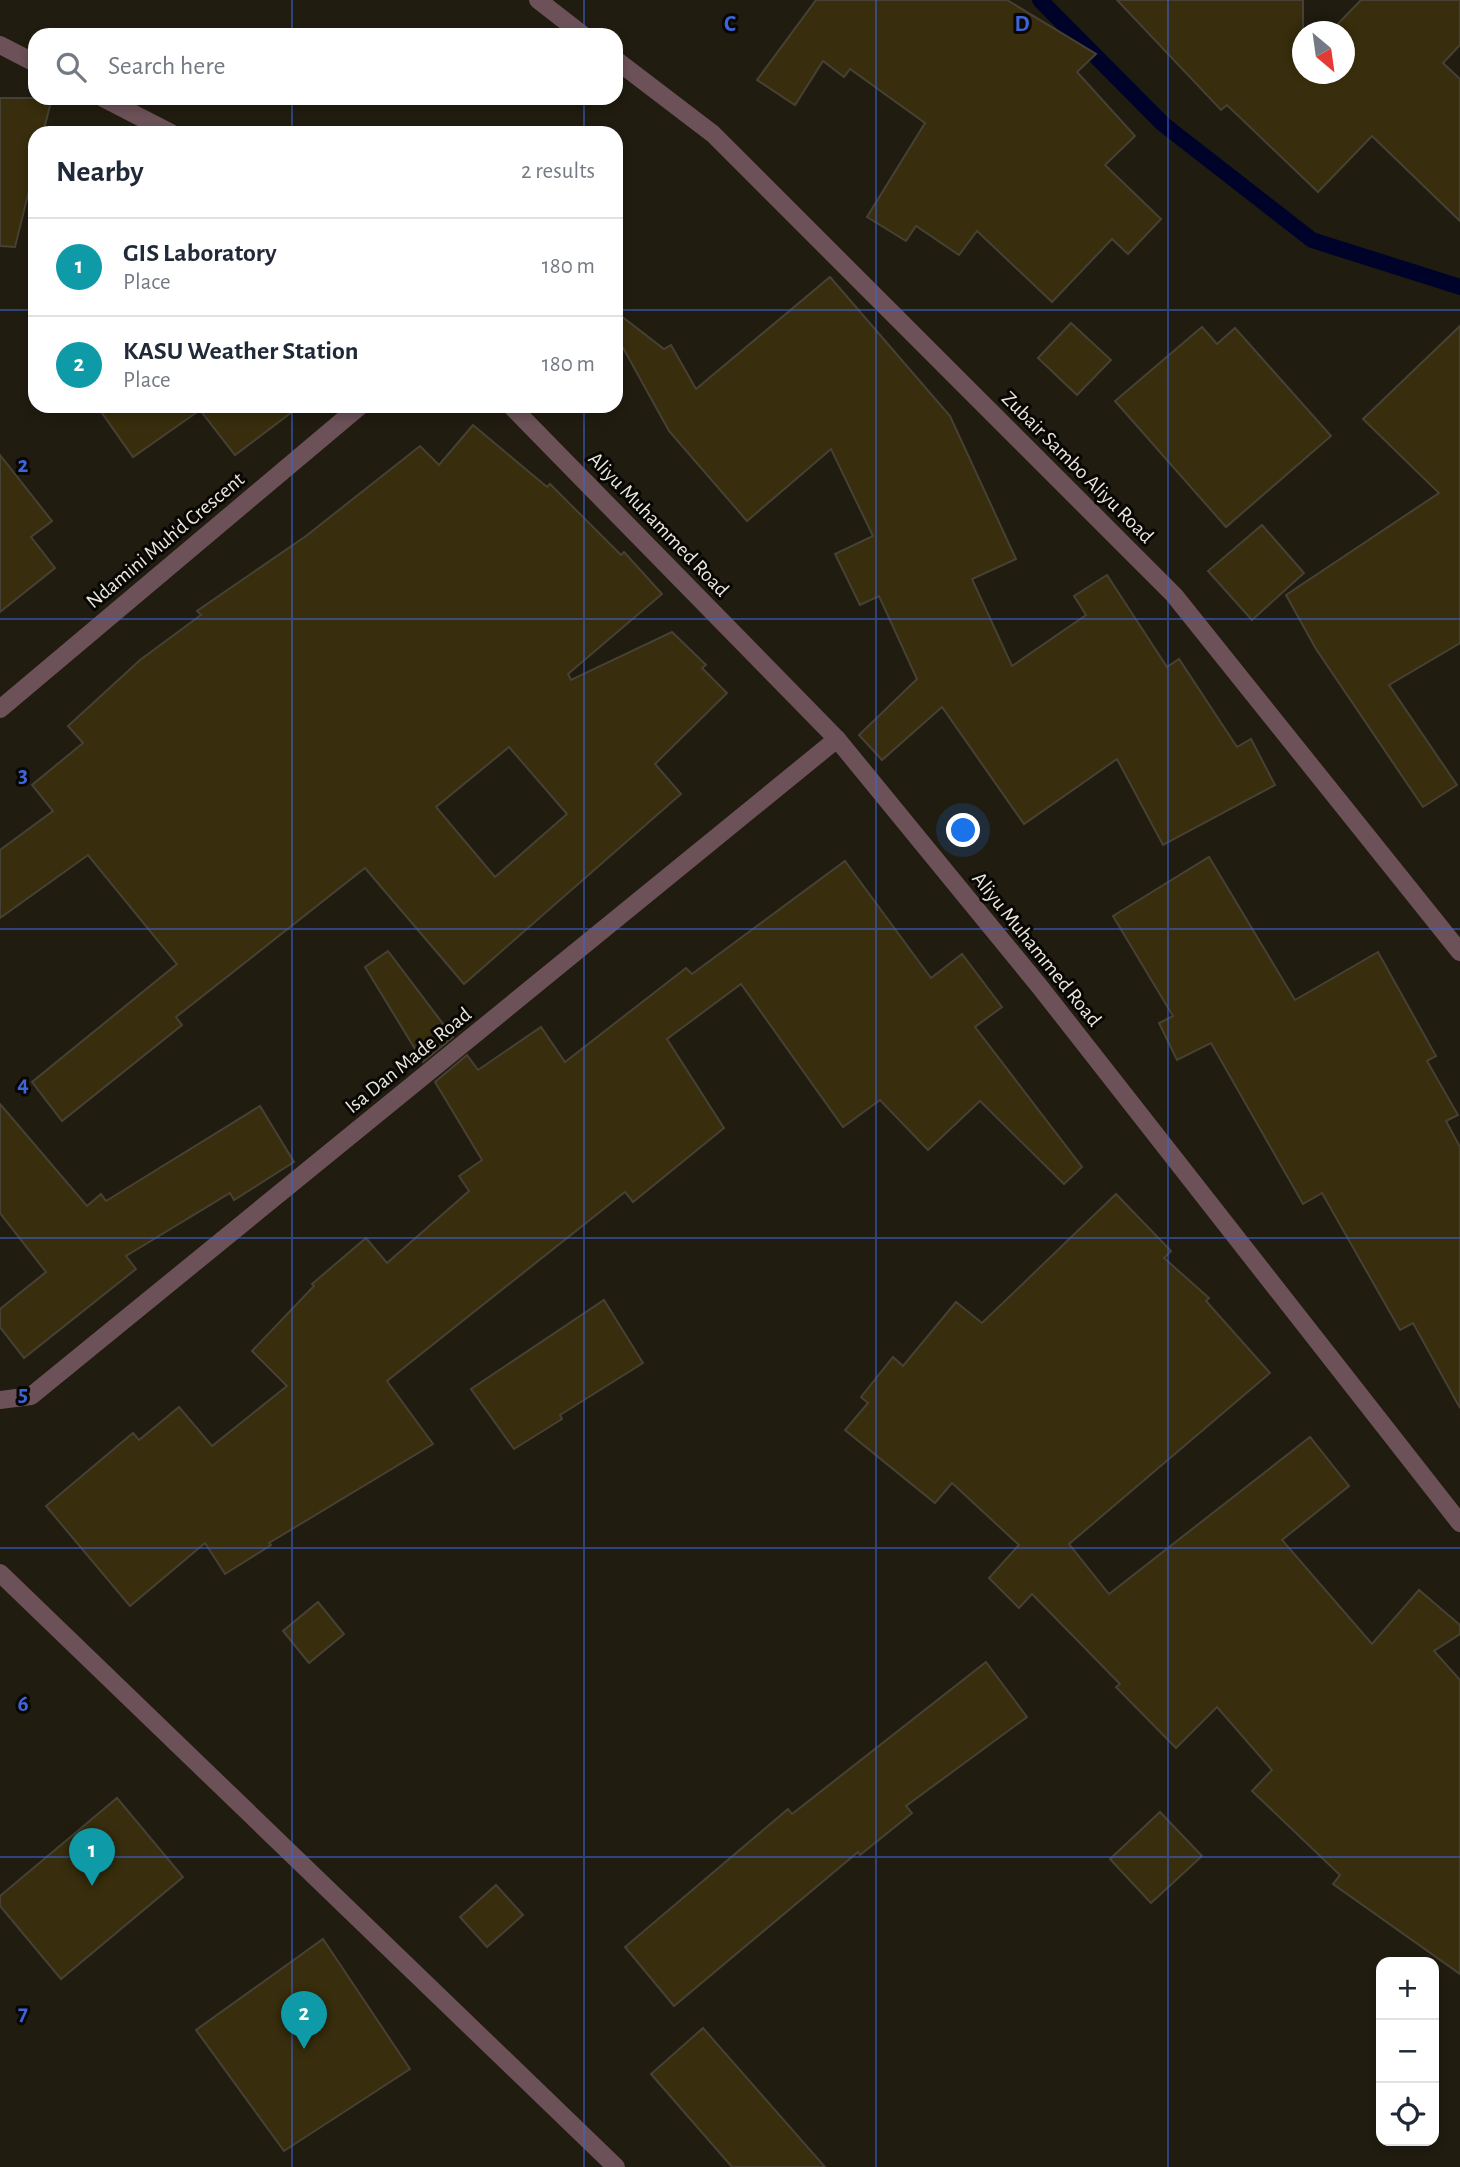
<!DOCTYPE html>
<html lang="en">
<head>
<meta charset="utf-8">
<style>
  body { margin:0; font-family:"Alegreya Sans",sans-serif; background:#f6f6f7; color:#1f2937 }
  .controls { position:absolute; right:21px; bottom:21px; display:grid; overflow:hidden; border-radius:14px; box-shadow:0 4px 10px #0003 }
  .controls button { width:63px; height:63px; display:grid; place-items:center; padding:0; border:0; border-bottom:2px solid #e0e1e3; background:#fff; color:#1f2937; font:35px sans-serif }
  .compass { position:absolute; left:1292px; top:21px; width:63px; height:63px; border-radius:50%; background:#fff; box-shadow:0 4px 10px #0003; rotate:151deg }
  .you { position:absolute; left:964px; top:831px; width:24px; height:24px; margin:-18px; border:5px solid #fff; border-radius:50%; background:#1a73e8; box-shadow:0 0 0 10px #1a73e833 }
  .badge { display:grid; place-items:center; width:46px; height:46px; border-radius:50%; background:#111827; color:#fff; font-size:23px; font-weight:700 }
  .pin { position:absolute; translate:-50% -58px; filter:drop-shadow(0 2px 4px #0008) }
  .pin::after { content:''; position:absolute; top:37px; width:24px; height:21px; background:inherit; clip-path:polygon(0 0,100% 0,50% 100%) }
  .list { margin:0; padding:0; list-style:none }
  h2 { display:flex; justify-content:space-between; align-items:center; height:91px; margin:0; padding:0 28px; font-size:30px }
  h2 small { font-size:23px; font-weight:400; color:#747a83 }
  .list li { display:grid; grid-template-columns:46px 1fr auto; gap:21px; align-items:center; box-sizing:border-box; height:98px; padding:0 28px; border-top:2px solid #e0e1e3 }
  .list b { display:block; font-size:26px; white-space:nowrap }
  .list p { margin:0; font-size:23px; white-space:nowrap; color:#747a83 }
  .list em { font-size:23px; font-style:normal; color:#747a83 }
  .icon { flex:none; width:38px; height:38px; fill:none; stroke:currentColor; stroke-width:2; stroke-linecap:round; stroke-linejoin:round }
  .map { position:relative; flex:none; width:1460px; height:2167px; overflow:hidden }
  .search { position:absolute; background:#fff; box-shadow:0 4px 10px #0003; left:28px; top:28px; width:595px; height:77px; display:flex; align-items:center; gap:18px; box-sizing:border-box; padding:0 24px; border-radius:21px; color:#747a83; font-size:26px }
  .panel { position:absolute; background:#fff; box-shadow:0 4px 10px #0003; left:28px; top:126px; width:595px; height:287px; border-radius:21px }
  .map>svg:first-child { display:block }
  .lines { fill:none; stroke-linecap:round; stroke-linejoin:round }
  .stream { stroke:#000329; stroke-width:16 }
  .building { fill:#382d0c; stroke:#464134; stroke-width:2; fill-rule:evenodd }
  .lane { stroke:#6c5158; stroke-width:18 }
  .street { stroke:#6c5158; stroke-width:18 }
  .grid { fill:none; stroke:#3c65d9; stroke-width:2; stroke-opacity:0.55 }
  .labels { text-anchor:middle; stroke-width:6; stroke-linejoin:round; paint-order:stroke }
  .street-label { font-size:21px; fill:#eae7df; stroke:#090704 }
  .grid-label { font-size:23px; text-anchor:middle; font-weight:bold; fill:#3c65d9; stroke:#090704; stroke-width:6; stroke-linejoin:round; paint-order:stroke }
</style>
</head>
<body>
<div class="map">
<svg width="1460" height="2167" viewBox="0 0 1460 2167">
  <rect width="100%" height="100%" fill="#211c10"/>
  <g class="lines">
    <!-- stream -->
    <path class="stream" d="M 1040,0 L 1163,124 L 1312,240 L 1460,287"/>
  </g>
  <!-- building -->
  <g class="building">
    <path d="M 816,0 L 1007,0 L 1096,54 L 1077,72 L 1135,136 L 1105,165 L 1161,219 L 1128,254 L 1112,239 L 1052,302 L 977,231 L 959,255 L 916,226 L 906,241 L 867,217 L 925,123 L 850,69 L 844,77 L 823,61 L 795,105 L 757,80 Z"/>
    <path d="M 1117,0 L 1303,0 L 1303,74 L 1345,74 L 1345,32 L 1330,32 L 1361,0 L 1460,0 L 1460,45 L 1443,63 L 1460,79 L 1460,221 L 1372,136 L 1318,192 L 1227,105 L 1221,110 Z"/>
    <path d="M 0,98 L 52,98 L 43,133 L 35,133 L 35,166 L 15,247 L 0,246 Z"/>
    <path d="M 830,277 L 950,416 L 1016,559 L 972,579 L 1012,666 L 1086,615 L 1074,596 L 1107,575 L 1167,667 L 1179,659 L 1237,747 L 1251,739 L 1275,785 L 1163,845 L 1117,759 L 1024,824 L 942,707 L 882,760 L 859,735 L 917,679 L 879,596 L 860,605 L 835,554 L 873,536 L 831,449 L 747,521 L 669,431 L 616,335 L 616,312 L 664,349 L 671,345 L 696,389 Z"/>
    <path d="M 1071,323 L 1111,360 L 1077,395 L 1038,358 Z"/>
    <path d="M 1460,326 L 1460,643 L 1389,685 L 1457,785 L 1423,807 L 1316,649 L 1286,595 L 1439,493 L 1363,419 Z"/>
    <path d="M 1202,327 L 1217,344 L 1235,328 L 1331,436 L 1226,527 L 1115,401 Z"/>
    <path d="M 97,406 L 300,406 L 235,455 L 200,410 L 133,457 Z"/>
    <path d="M 473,425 L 547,487 L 550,484 L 621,555 L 624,552 L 662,594 L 568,674 L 571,680 L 672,632 L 706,665 L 702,668 L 727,693 L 655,764 L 681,794 L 464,984 L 365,868 L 176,1017 L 182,1025 L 62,1121 L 32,1082 L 177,964 L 88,855 L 0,918 L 0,850 L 53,811 L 32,785 L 83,743 L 68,726 L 140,660 L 201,615 L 197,611 L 306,536 L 420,446 L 439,465 ZM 509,747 L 567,814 L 495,877 L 436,807 Z"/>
    <path d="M 0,455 L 52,521 L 31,537 L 55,568 L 0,612 Z"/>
    <path d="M 1262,525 L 1304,573 L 1252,620 L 1208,571 Z"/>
    <path d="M 1209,857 L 1295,1000 L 1378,952 L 1436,1056 L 1427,1061 L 1458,1115 L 1446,1121 L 1460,1147 L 1460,1408 L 1413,1323 L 1400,1330 L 1322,1193 L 1303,1204 L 1211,1043 L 1177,1060 L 1159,1023 L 1173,1016 L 1113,916 Z"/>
    <path d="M 845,861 L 931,978 L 962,954 L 1002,1007 L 975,1027 L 1082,1167 L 1064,1184 L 980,1101 L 928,1150 L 880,1100 L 843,1127 L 741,984 L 667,1039 L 724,1128 L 633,1202 L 625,1192 L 387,1381 L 433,1444 L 269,1543 L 271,1545 L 225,1574 L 205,1543 L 130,1606 L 46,1506 L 133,1433 L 139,1440 L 179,1407 L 212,1446 L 287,1386 L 252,1351 L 314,1286 L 312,1284 L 366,1238 L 387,1263 L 469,1191 L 459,1176 L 482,1160 L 435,1082 L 467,1055 L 478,1070 L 541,1027 L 565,1062 L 686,968 L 692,974 Z"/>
    <path d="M 388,951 L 453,1037 L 423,1062 L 365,967 Z"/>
    <path d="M 0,1104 L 87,1206 L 101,1194 L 106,1201 L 260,1106 L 294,1162 L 234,1200 L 230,1193 L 126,1256 L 136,1269 L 24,1358 L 0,1327 L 0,1309 L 46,1272 L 0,1213 Z"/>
    <path d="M 1116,1194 L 1171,1251 L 1164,1258 L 1209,1298 L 1206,1301 L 1270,1373 L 1069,1544 L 1109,1594 L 1310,1437 L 1349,1486 L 1282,1540 L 1372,1644 L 1419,1590 L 1460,1625 L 1460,1634 L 1434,1651 L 1460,1680 L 1460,1974 L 1333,1884 L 1340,1875 L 1252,1791 L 1272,1770 L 1217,1707 L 1176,1748 L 1116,1687 L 1120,1684 L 1032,1594 L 1019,1608 L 989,1578 L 1019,1545 L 952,1483 L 935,1503 L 845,1430 L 868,1403 L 861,1397 L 893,1357 L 903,1366 L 956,1302 L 982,1323 Z"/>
    <path d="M 604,1300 L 643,1363 L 560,1415 L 562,1419 L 514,1449 L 471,1389 Z"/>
    <path d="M 318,1602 L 344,1634 L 309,1663 L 283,1631 Z"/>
    <path d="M 986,1662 L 1027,1717 L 906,1806 L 912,1813 L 860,1855 L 858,1852 L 674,2006 L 625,1947 L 788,1809 L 792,1814 Z"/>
    <path d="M 117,1798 L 183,1877 L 61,1979 L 0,1906 L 0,1896 Z"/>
    <path d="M 1160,1812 L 1202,1856 L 1151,1903 L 1110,1859 Z"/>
    <path d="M 496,1885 L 523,1915 L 487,1947 L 460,1917 Z"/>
    <path d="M 323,1939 L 410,2069 L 284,2151 L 196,2030 Z"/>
    <path d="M 703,2028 L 825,2167 L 732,2167 L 651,2074 Z"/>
  </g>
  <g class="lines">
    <!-- lane -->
    <path class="lane" d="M 0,1573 L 616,2167"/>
    <!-- street -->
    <g class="street">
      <path d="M 538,0 L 583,35"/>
      <path d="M 0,45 L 35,63"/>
      <path d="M 616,60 L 713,134 L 1174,595 L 1460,952"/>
      <path d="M 103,98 L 171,133"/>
      <path d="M 511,406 L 837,739 L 1040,987 L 1460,1523"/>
      <path d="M 0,709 L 360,406"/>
      <path d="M 0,1400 L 31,1396 L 837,739"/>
    </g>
  </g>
  <!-- grid -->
  <path class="grid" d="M 292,0 L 292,35M 584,0 L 584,35M 876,0 L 876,2167M 1168,0 L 1168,2167M 292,98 L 292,133M 584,98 L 584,133M 0,310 L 35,310M 616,310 L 1460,310M 292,406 L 292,2167M 584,406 L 584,2167M 0,619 L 1460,619M 0,929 L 1460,929M 0,1238 L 1460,1238M 0,1548 L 1460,1548M 0,1857 L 1460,1857"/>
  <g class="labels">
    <!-- street labels -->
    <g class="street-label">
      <text transform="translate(1078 467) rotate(45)" y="7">Zubair Sambo Aliyu Road</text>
      <text transform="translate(659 524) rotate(46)" y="7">Aliyu Muhammed Road</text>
      <text transform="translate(165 540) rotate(-40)" y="7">Ndamini Muh'd Crescent</text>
      <text transform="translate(1037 949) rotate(51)" y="7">Aliyu Muhammed Road</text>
      <text transform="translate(408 1060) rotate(-39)" y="7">Isa Dan Made Road</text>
    </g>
  </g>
  <g class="grid-label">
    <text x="730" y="31">C</text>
    <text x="1022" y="31">D</text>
    <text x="23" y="472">2</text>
    <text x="23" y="782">3</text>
    <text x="23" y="1091">4</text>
    <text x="23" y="1401">5</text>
    <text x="23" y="1711">6</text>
    <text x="23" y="2020">7</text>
  </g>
</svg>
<div class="controls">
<button>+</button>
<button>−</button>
<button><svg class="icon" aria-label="locate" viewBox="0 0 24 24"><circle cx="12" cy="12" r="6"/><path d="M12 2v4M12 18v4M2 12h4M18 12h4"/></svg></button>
</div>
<svg class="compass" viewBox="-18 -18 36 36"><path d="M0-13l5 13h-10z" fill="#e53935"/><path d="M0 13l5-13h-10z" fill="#747a83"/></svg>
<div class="you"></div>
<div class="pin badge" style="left:92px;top:1886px;background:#0f9aa8">1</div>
<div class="pin badge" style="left:304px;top:2049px;background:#0f9aa8">2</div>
<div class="search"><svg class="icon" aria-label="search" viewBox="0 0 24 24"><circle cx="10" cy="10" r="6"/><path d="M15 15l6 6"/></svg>Search here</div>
<section class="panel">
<h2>Nearby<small>2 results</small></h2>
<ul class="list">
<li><span class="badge" style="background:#0f9aa8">1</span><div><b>GIS Laboratory</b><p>Place</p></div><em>180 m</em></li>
<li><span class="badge" style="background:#0f9aa8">2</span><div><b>KASU Weather Station</b><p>Place</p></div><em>180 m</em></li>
</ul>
</section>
</div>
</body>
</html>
